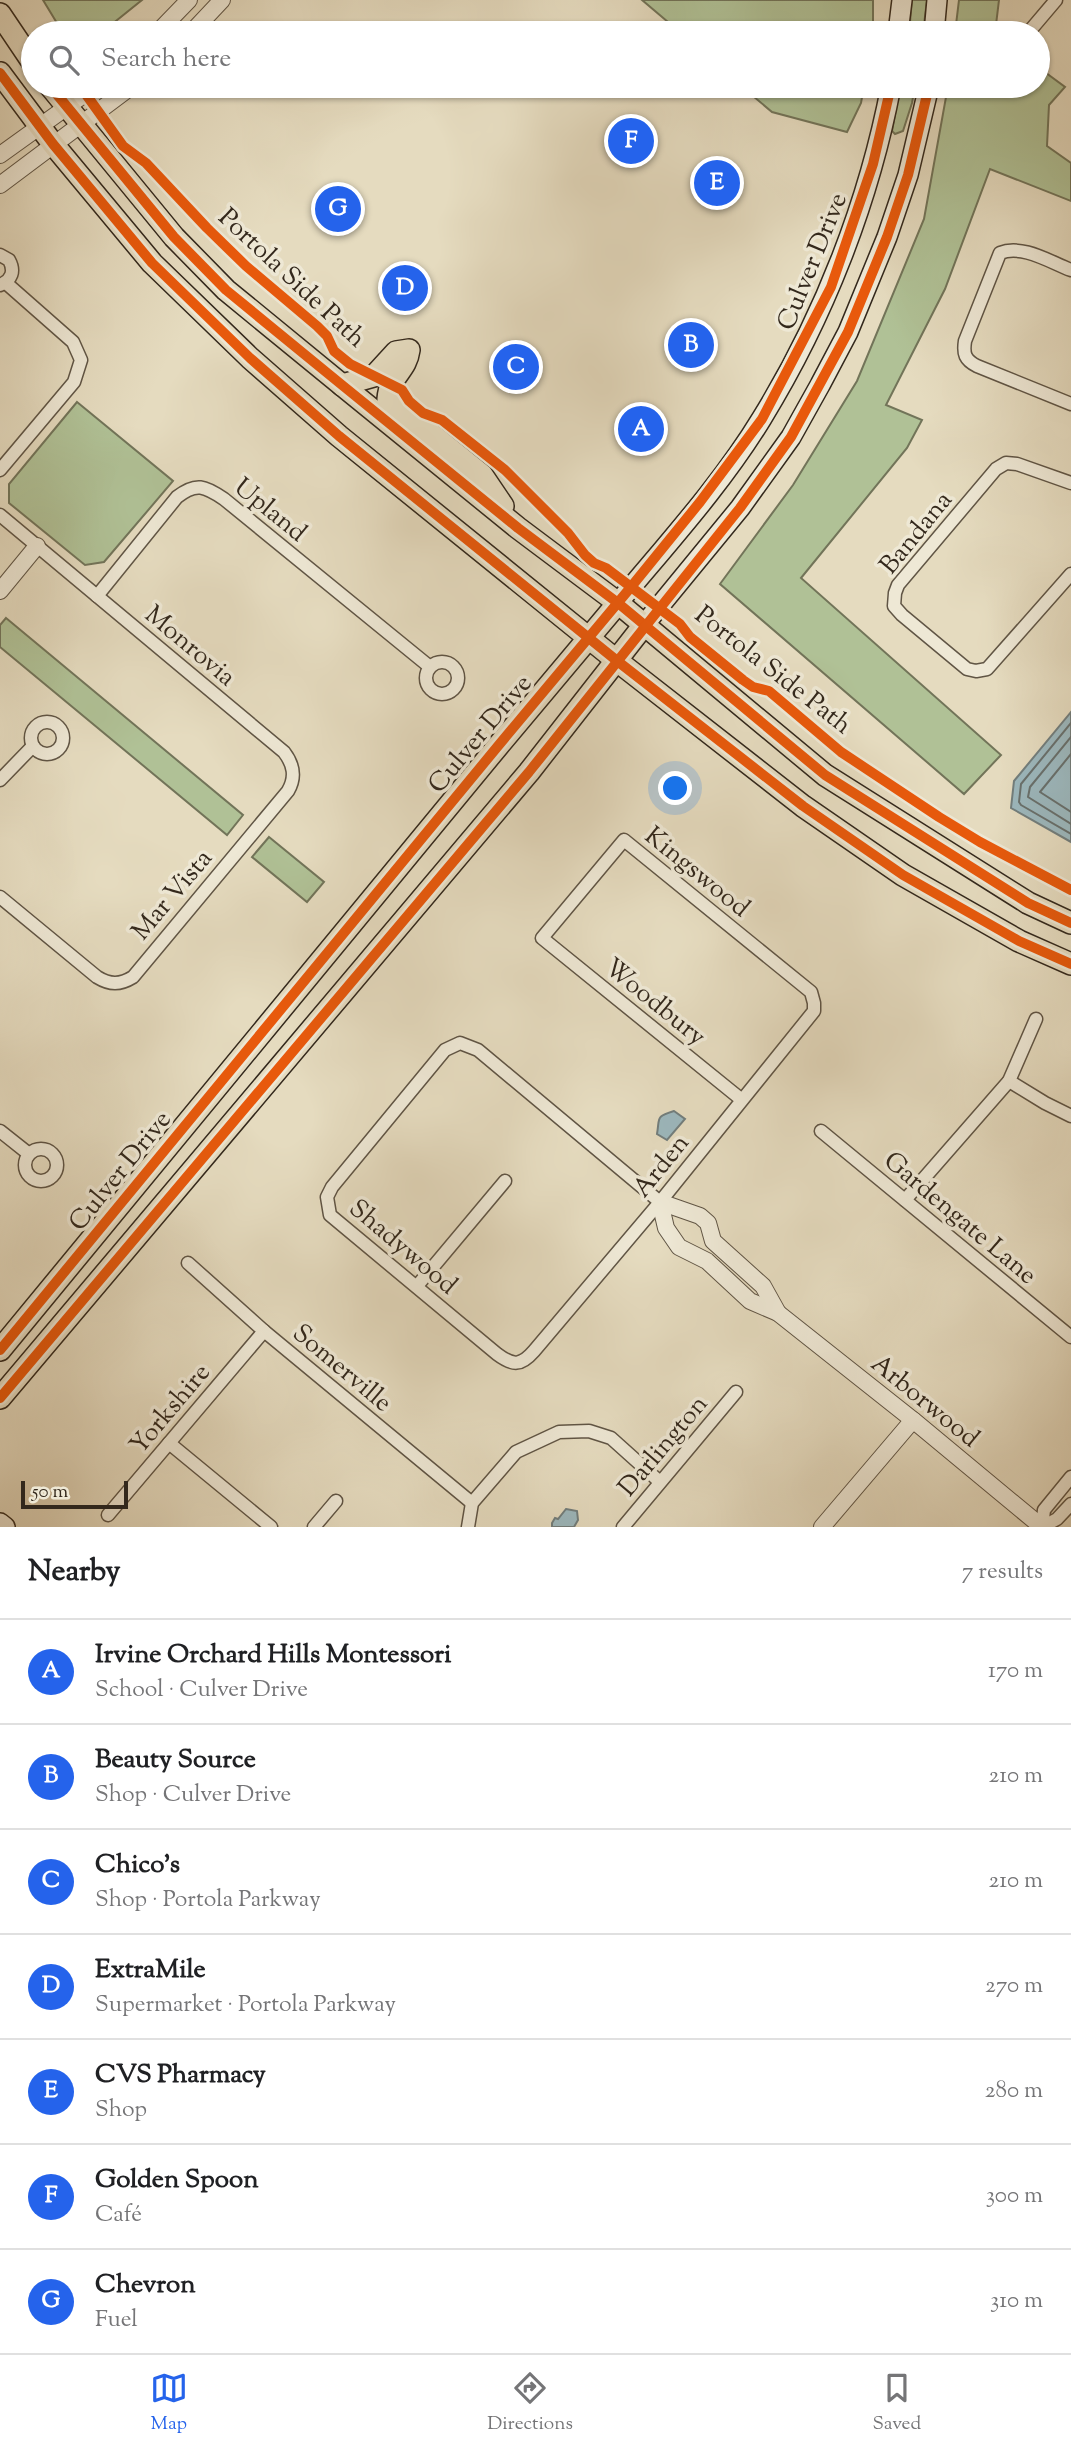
<!DOCTYPE html>
<html lang="en">
<head>
<meta charset="utf-8">
<style>
  body { margin:0; font-family:"Sorts Mill Goudy",serif; background:#f6f6f6; color:#202124 }
  .scale { position:absolute; left:21px; bottom:18px; width:107px; box-sizing:border-box; padding-left:7px; border:4px solid #33281c; border-top:0; font-size:19px; line-height:24px; white-space:nowrap; color:#33281c; -webkit-text-stroke:5px #eee8d5; paint-order:stroke }
  .you { position:absolute; left:676px; top:789px; width:24px; height:24px; margin:-18px; border:5px solid #fff; border-radius:50%; background:#1a73e8; box-shadow:0 0 0 10px #1a73e833 }
  .badge { display:grid; place-items:center; width:46px; height:46px; border-radius:50%; background:#2563eb; color:#fff; font-size:23px; font-weight:700 }
  .pin { position:absolute; translate:-50% -50%; border:4px solid #fff; box-shadow:0 2px 7px #0006 }
  .list { margin:0; padding:0; list-style:none }
  h2 { display:flex; justify-content:space-between; align-items:center; height:91px; margin:0; padding:0 28px; font-size:30px }
  h2 small { font-size:23px; font-weight:400; color:#757577 }
  .list li { display:grid; grid-template-columns:46px 1fr auto; gap:21px; align-items:center; box-sizing:border-box; height:105px; padding:0 28px; border-top:2px solid #e0e0e0 }
  .list b { display:block; font-size:26px; white-space:nowrap }
  .list p { margin:0; font-size:23px; white-space:nowrap; color:#757577 }
  .list em { font-size:23px; font-style:normal; color:#757577 }
  .icon { flex:none; width:38px; height:38px; fill:none; stroke:currentColor; stroke-width:2; stroke-linecap:round; stroke-linejoin:round }
  .map { position:relative; flex:none; width:1071px; height:1527px; overflow:hidden }
  .search { position:absolute; background:#fff; box-shadow:0 2px 5px #0004; left:21px; right:21px; top:21px; height:77px; display:flex; align-items:center; gap:18px; box-sizing:border-box; padding:0 24px; border-radius:38px; color:#757577; font-size:26px }
  .sheet { height:826px; background:#fff }
  nav { display:flex; justify-content:space-around; align-items:center; box-sizing:border-box; height:98px; border-top:2px solid #e0e0e0; background:#fff; font-size:19px; color:#757577 }
  nav a { display:grid; justify-items:center; gap:4px }
  nav .on { color:#2563eb }
  .map>svg:first-child { display:block }
  .green { fill:#b0c196; stroke:#727459; stroke-width:2 }
  .water { fill:#9cb8be; stroke:#727e7d; stroke-width:2 }
  .lines { fill:none; stroke-linecap:round; stroke-linejoin:round }
  .shore { stroke:#68706d; stroke-width:2 }
  .minor-casing { stroke:#605545; stroke-width:15 }
  .tertiary-casing { stroke:#605545; stroke-width:18 }
  .secondary-casing { stroke:#33281c; stroke-width:22 }
  .primary-casing { stroke:#33281c; stroke-width:24 }
  .minor { stroke:#eee8d5; stroke-width:12 }
  .tertiary { stroke:#eee8d5; stroke-width:16 }
  .secondary { stroke:#eee8d5; stroke-width:19 }
  .primary { stroke:#e5dbbf; stroke-width:21 }
  .cycleway-casing { stroke:#eee8d5; stroke-width:15 }
  .cycleway { stroke:#e8590c; stroke-width:10 }
  .labels { text-anchor:middle; stroke-width:7; stroke-linejoin:round; paint-order:stroke }
  .street-label { font-size:26px; fill:#33281c; stroke:#eee8d5 }
</style>
</head>
<body>
<div class="map">
<svg width="1071" height="1527" viewBox="0 0 1071 1527">
  <rect width="100%" height="100%" fill="#e5dbbf"/>
  <filter id="stains"><feTurbulence type="fractalNoise" baseFrequency=".00286" numOctaves="4"/><feColorMatrix values="0 0 0 0 .2 0 0 0 0 .09 0 0 0 0 .02 0 0 0 .5 -.17"/></filter>
  <radialGradient id="worn" r=".72"><stop offset=".6" stop-color="#630" stop-opacity="0"/><stop offset="1" stop-color="#630" stop-opacity=".3"/></radialGradient>
  <!-- green -->
  <g class="green">
    <path d="M 43,0 L 142,0 L 101,33 L 63,33 Z"/>
    <path d="M 642,0 L 873,0 L 873,33 L 681,33 Z"/>
    <path d="M 912,0 L 927,0 L 923,33 L 909,33 Z"/>
    <path d="M 959,0 L 999,0 L 995,33 L 955,33 Z"/>
    <path d="M 1038,67 L 1065,87 L 1049,105 L 1047,146 L 1071,163 L 1071,201 L 990,169 L 945,289 L 886,405 L 922,420 L 907,448 L 801,578 L 1001,755 L 964,794 L 720,584 L 793,485 L 857,381 L 924,219 L 948,86 L 1038,86 Z"/>
    <path d="M 741,86 L 864,86 L 861,103 L 847,132 L 772,112 Z"/>
    <path d="M 900,86 L 915,86 L 912,103 L 903,131 L 895,134 L 892,131 Z"/>
    <path d="M 77,402 L 173,481 L 104,562 L 85,565 L 9,503 L 9,484 Z"/>
    <path d="M 6,618 L 243,815 L 227,835 L 0,647 L 0,625 Z"/>
    <path d="M 269,837 L 324,882 L 307,902 L 252,857 Z"/>
  </g>
  <!-- water -->
  <g class="water">
    <path d="M 1071,712 L 1071,842 L 1011,808 L 1014,781 Z"/>
    <path d="M 674,1111 L 685,1119 L 667,1140 L 657,1134 C 660,1117 655,1117 674,1111 Z"/>
    <path d="M 566,1509 L 577,1511 L 578,1520 L 574,1527 L 552,1527 L 552,1523 L 555,1518 L 558,1519 Z"/>
  </g>
  <g class="lines">
    <!-- shore -->
    <g class="shore">
      <path d="M 1071,723 L 1021,784 L 1019,802 L 1021,805 L 1071,834"/>
      <path d="M 1071,737 L 1030,787 L 1028,797 L 1071,824"/>
      <path d="M 1071,754 L 1040,792 L 1071,812"/>
    </g>
    <defs>
      <g id="minor">
        <path d="M 1028,33 L 1056,0"/>
        <path d="M 0,255 L 9,260 C 15,271 12,280 0,285"/>
        <path d="M 1071,270 C 1050,262 1022,244 1000,253 L 965,341 C 963,354 965,360 977,366 L 1071,404"/>
        <path d="M 0,470 L 74,382 L 81,360 L 73,342 L 6,283"/>
        <path d="M 1071,483 L 1017,464 L 1006,463 L 996,469 L 898,585 L 895,593 L 894,606 L 902,615 L 967,669 L 976,671 L 987,669 L 1071,574"/>
        <path d="M 0,515 L 284,752 C 294,765 296,777 288,791 L 133,977 C 120,985 110,985 97,977 L 0,897"/>
        <path d="M 97,596 L 177,497 C 196,482 205,486 224,499 L 430,667"/>
        <circle cx="442" cy="678" r="16"/>
        <circle cx="47" cy="738" r="16"/>
        <path d="M 0,780 L 33,746"/>
        <path d="M 1009,1081 L 1045,1103 L 1071,1116"/>
        <path d="M 0,1131 L 29,1154"/>
        <path d="M 821,1131 L 1071,1337"/>
        <circle cx="41" cy="1165" r="16"/>
        <path d="M 905,1200 L 1009,1081 L 1036,1019"/>
        <path d="M 660,1202 L 478,1050 L 460,1043 L 445,1050 L 332,1187 L 327,1197 L 330,1215 L 497,1354 C 513,1366 521,1366 534,1351 L 660,1202 L 814,1011 L 814,1003 L 811,992 L 624,840 L 542,938 L 742,1100"/>
        <path d="M 188,1263 L 264,1331 L 472,1503"/>
        <path d="M 417,1286 L 505,1181"/>
        <path d="M 169,1443 L 271,1527"/>
        <path d="M 108,1515 L 264,1331"/>
        <path d="M 314,1527 L 336,1501"/>
        <path d="M 468,1527 L 472,1503 L 516,1452 L 559,1432 L 589,1431 L 611,1438 L 660,1482"/>
        <path d="M 623,1527 L 736,1392"/>
        <path d="M 1042,1527 L 1044,1510 L 1071,1477"/>
        <path d="M 1042,1527 L 1057,1519 L 1071,1504"/>
      </g>
      <g id="tertiary">
        <path d="M 157,33 L 189,0"/>
        <path d="M 191,33 L 222,0"/>
        <path d="M 0,155 L 96,86"/>
        <path d="M 0,185 L 132,86"/>
        <path d="M 0,591 L 37,546"/>
        <path d="M 660,1202 L 666,1228 L 679,1247 L 707,1261 L 750,1301 L 778,1313 L 913,1420 L 1042,1527"/>
        <path d="M 660,1202 L 700,1216 L 708,1223 L 713,1241 L 763,1286 L 778,1313"/>
        <path d="M 822,1527 L 913,1420"/>
      </g>
      <g id="secondary">
        <path d="M 898,33 L 902,0"/>
        <path d="M 934,33 L 937,0"/>
        <path d="M 618,603 C 667,544 722,484 762,418 C 824,317 869,202 891,86"/>
        <path d="M 644,625 L 740,508 L 791,437 L 820,385 L 848,332 L 887,237 L 908,175 L 929,86"/>
        <path d="M 0,1523 L 5,1527"/>
      </g>
      <g id="primary">
        <path d="M 0,14 L 33,63"/>
        <path d="M 0,73 L 53,144 L 152,263 L 250,358 L 339,436 L 616,660 L 803,806 L 903,875 L 1019,941 L 1071,964"/>
        <path d="M 50,86 L 174,237 L 226,290 L 342,385 L 518,528 L 618,603 L 825,775 L 1028,903 L 1071,923"/>
        <path d="M 342,385 L 374,376 L 396,352 L 409,350 C 406,372 390,374 388,399 L 482,475 L 503,506"/>
        <path d="M 0,1350 L 498,746 L 618,603"/>
        <path d="M 0,1398 L 529,772 L 644,625"/>
      </g>
    </defs>
    <!-- minor casing -->
    <use href="#minor" class="minor-casing"/>
    <!-- tertiary casing -->
    <use href="#tertiary" class="tertiary-casing"/>
    <!-- secondary casing -->
    <use href="#secondary" class="secondary-casing"/>
    <!-- primary casing -->
    <use href="#primary" class="primary-casing"/>
    <!-- minor -->
    <use href="#minor" class="minor"/>
    <!-- tertiary -->
    <use href="#tertiary" class="tertiary"/>
    <!-- secondary -->
    <use href="#secondary" class="secondary"/>
    <!-- primary -->
    <use href="#primary" class="primary"/>
    <defs>
      <g id="cycleway">
        <path d="M 0,73 L 53,144 L 152,263 L 250,358 L 339,436 L 616,660 L 803,806 L 903,875 L 1019,941 L 1071,964"/>
        <path d="M 50,86 L 174,237 L 226,290 L 342,385 L 518,528 L 618,603 L 825,775 L 1028,903 L 1071,923"/>
        <path d="M 80,86 L 123,146 L 146,163 L 207,228 L 246,266 L 317,326 L 327,336 L 334,351 L 350,364 L 402,390 L 409,401 L 423,413 L 442,420 L 505,470 L 568,533 L 585,555 L 594,563 L 606,568 L 680,624 L 690,637 L 743,680 L 753,687 L 769,691 L 841,752 L 939,817 L 980,842 L 1071,890"/>
        <path d="M 0,1350 L 498,746 L 631,587 L 700,502 L 762,419 L 831,287 L 873,164 L 891,86"/>
        <path d="M 0,1398 L 529,772 L 740,508 L 791,437 L 848,332 L 887,237 L 908,175 L 929,86"/>
      </g>
    </defs>
    <!-- cycleway casing -->
    <use href="#cycleway" class="cycleway-casing"/>
    <!-- cycleway -->
    <use href="#cycleway" class="cycleway"/>
  </g>
  <g class="labels">
    <!-- street labels -->
    <g class="street-label">
      <text transform="translate(811 261) rotate(-68)" y="9">Culver Drive</text>
      <text transform="translate(293 277) rotate(43)" y="9">Portola Side Path</text>
      <text transform="translate(271 509) rotate(39)" y="9">Upland</text>
      <text transform="translate(915 532) rotate(-51)" y="9">Bandana</text>
      <text transform="translate(191 645) rotate(40)" y="9">Monrovia</text>
      <text transform="translate(774 669) rotate(38)" y="9">Portola Side Path</text>
      <text transform="translate(479 733) rotate(-50)" y="9">Culver Drive</text>
      <text transform="translate(698 871) rotate(39)" y="9">Kingswood</text>
      <text transform="translate(171 894) rotate(-50)" y="9">Mar Vista</text>
      <text transform="translate(656 1001) rotate(39)" y="9">Woodbury</text>
      <text transform="translate(660 1165) rotate(-51)" y="9">Arden</text>
      <text transform="translate(119 1170) rotate(-51)" y="9">Culver Drive</text>
      <text transform="translate(961 1217) rotate(40)" y="9">Gardengate Lane</text>
      <text transform="translate(404 1246) rotate(40)" y="9">Shadywood</text>
      <text transform="translate(343 1367) rotate(40)" y="9">Somerville</text>
      <text transform="translate(926 1400) rotate(39)" y="9">Arborwood</text>
      <text transform="translate(169 1408) rotate(-50)" y="9">Yorkshire</text>
      <text transform="translate(662 1445) rotate(-50)" y="9">Darlington</text>
    </g>
  </g>
  <rect width="100%" height="100%" filter="url(#stains)"/>
  <rect width="100%" height="100%" fill="url(#worn)"/>
</svg>
<div class="scale">50 m</div>
<div class="you"></div>
<div class="pin badge" style="left:641px;top:429px">A</div>
<div class="pin badge" style="left:691px;top:345px">B</div>
<div class="pin badge" style="left:516px;top:367px">C</div>
<div class="pin badge" style="left:405px;top:288px">D</div>
<div class="pin badge" style="left:717px;top:183px">E</div>
<div class="pin badge" style="left:631px;top:141px">F</div>
<div class="pin badge" style="left:338px;top:209px">G</div>
<div class="search"><svg class="icon" aria-label="search" viewBox="0 0 24 24"><circle cx="10" cy="10" r="6"/><path d="M15 15l6 6"/></svg>Search here</div>
</div>
<section class="sheet">
<h2>Nearby<small>7 results</small></h2>
<ul class="list">
<li><span class="badge">A</span><div><b>Irvine Orchard Hills Montessori</b><p>School · Culver Drive</p></div><em>170 m</em></li>
<li><span class="badge">B</span><div><b>Beauty Source</b><p>Shop · Culver Drive</p></div><em>210 m</em></li>
<li><span class="badge">C</span><div><b>Chico's</b><p>Shop · Portola Parkway</p></div><em>210 m</em></li>
<li><span class="badge">D</span><div><b>ExtraMile</b><p>Supermarket · Portola Parkway</p></div><em>270 m</em></li>
<li><span class="badge">E</span><div><b>CVS Pharmacy</b><p>Shop</p></div><em>280 m</em></li>
<li><span class="badge">F</span><div><b>Golden Spoon</b><p>Café</p></div><em>300 m</em></li>
<li><span class="badge">G</span><div><b>Chevron</b><p>Fuel</p></div><em>310 m</em></li>
</ul>
</section>
<nav>
<a class="on"><svg class="icon" aria-label="map" viewBox="0 0 24 24"><path d="M3 6l6-2 6 2 6-2v14l-6 2-6-2-6 2zM9 4v14M15 6v14"/></svg>Map</a>
<a><svg class="icon" aria-label="directions" viewBox="0 0 24 24"><path d="M12 3l9 9-9 9-9-9zM9 14v-3h6M13 9l2 2-2 2"/></svg>Directions</a>
<a><svg class="icon" aria-label="saved" viewBox="0 0 24 24"><path d="M7 4h10v16l-5-4-5 4z"/></svg>Saved</a>
</nav>
</body>
</html>
